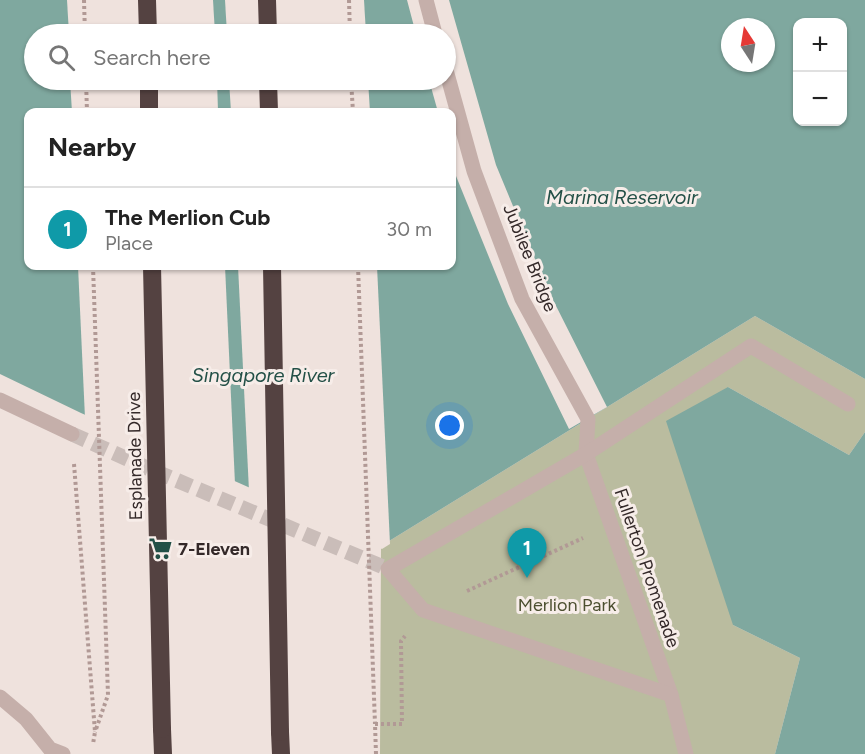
<!DOCTYPE html>
<html lang="en">
<head>
<meta charset="utf-8">
<style>
  body { margin:0; font-family:Figtree,sans-serif; background:#f2f2f2; color:#222 }
  .controls { position:absolute; right:18px; top:18px; display:grid; overflow:hidden; border-radius:12px; box-shadow:0 2px 4px #0004 }
  .controls button { width:54px; height:54px; display:grid; place-items:center; padding:0; border:0; border-bottom:2px solid #e0e0e0; background:#fff; color:#222; font:30px sans-serif }
  .compass { position:absolute; left:721px; top:18px; width:54px; height:54px; border-radius:50%; background:#fff; box-shadow:0 2px 4px #0004; rotate:348deg }
  .you { position:absolute; left:450px; top:426px; width:21px; height:21px; margin:-15px; border:4px solid #fff; border-radius:50%; background:#1a73e8; box-shadow:0 0 0 9px #1a73e833 }
  .badge { display:grid; place-items:center; width:39px; height:39px; border-radius:50%; background:#235047; color:#fff; font-size:20px; font-weight:700 }
  .pin { position:absolute; translate:-50% -50px; filter:drop-shadow(0 2px 3px #0008) }
  .pin::after { content:''; position:absolute; top:32px; width:21px; height:18px; background:inherit; clip-path:polygon(0 0,100% 0,50% 100%) }
  .list { margin:0; padding:0; list-style:none }
  h2 { display:flex; justify-content:space-between; align-items:center; height:78px; margin:0; padding:0 24px; font-size:26px }
  h2 small { font-size:20px; font-weight:400; color:#767676 }
  .list li { display:grid; grid-template-columns:39px 1fr auto; gap:18px; align-items:center; box-sizing:border-box; height:84px; padding:0 24px; border-top:2px solid #e0e0e0 }
  .list b { display:block; font-size:22px; white-space:nowrap }
  .list p { margin:0; font-size:20px; white-space:nowrap; color:#767676 }
  .list em { font-size:20px; font-style:normal; color:#767676 }
  .icon { flex:none; width:33px; height:33px; fill:none; stroke:currentColor; stroke-width:2; stroke-linecap:round; stroke-linejoin:round }
  .map { position:relative; flex:none; width:865px; height:754px; overflow:hidden }
  .search { position:absolute; background:#fff; box-shadow:0 2px 4px #0004; left:24px; top:24px; width:432px; height:66px; display:flex; align-items:center; gap:15px; box-sizing:border-box; padding:0 21px; border-radius:33px; color:#767676; font-size:22px }
  .panel { position:absolute; background:#fff; box-shadow:0 2px 4px #0004; left:24px; top:108px; width:432px; height:162px; border-radius:12px }
  .map>svg:first-child { display:block }
  .green { fill:#babc9f }
  .water { fill:#7fa89f; fill-rule:evenodd }
  .pier { fill:#efe2dd }
  .lines { fill:none; stroke-linecap:round; stroke-linejoin:round }
  .minor-tunnel { stroke:#cabdb9; stroke-width:15; stroke-dasharray:15 8; stroke-linecap:butt }
  .path { stroke:#b19995; stroke-width:4; stroke-dasharray:3 3; stroke-linecap:butt }
  .minor { stroke:#c5afaa; stroke-width:15 }
  .highway { stroke:#544241; stroke-width:18 }
  .path-bridge { stroke:#b19995; stroke-width:4; stroke-dasharray:3 3; stroke-linecap:butt }
  .highway-bridge { stroke:#544241; stroke-width:18 }
  .labels { text-anchor:middle; stroke-width:6; stroke-linejoin:round; paint-order:stroke }
  .street-label { font-size:18px; fill:#342929; stroke:#f7ede9 }
  .poi-label { font-size:18px; font-weight:bold; fill:#342929; stroke:#f7ede9; text-anchor:start }
  .park-label { font-size:18px; fill:#4c4f30; stroke:#f7ede9 }
  .water-label { font-size:20px; font-style:italic; fill:#235047; stroke:#f7ede9 }
</style>
</head>
<body>
<div class="map">
<svg width="865" height="754" viewBox="0 0 865 754">
  <rect width="100%" height="100%" fill="#efe2dd"/>
  <!-- green -->
  <path class="green" d="M 755,316 L 865,379 L 865,432 L 849,455 L 728,387 L 733,625 L 800,658 L 775,754 L 380,754 L 381,546 Z"/>
  <!-- water -->
  <g class="water">
    <path d="M 0,0 L 865,0 L 865,379 L 755,316 L 381,546 L 81,413 L 0,374 ZM 798,22 L 842,22 L 842,122 L 798,122 ZM 730,27 L 766,27 L 766,63 L 730,63 ZM 34,34 L 446,34 L 446,80 L 34,80 ZM 28,112 L 452,112 L 452,266 L 28,266 Z"/>
    <path d="M 728,387 L 849,455 L 865,432 L 865,754 L 775,754 L 800,658 L 733,625 L 666,421 Z"/>
  </g>
  <!-- pier -->
  <g class="pier">
    <path d="M 67,0 L 213,0 L 215,34 L 69,34 Z"/>
    <path d="M 225,0 L 364,0 L 366,34 L 227,34 Z"/>
    <path d="M 407,0 L 449,0 L 496,165 L 547,288 L 607,407 L 569,429 L 508,304 L 456,176 L 452,160 L 452,112 L 438,112 L 429,80 L 446,80 L 446,34 L 416,34 Z"/>
    <path d="M 70,80 L 217,80 L 218,112 L 72,112 Z"/>
    <path d="M 229,80 L 368,80 L 370,112 L 231,112 Z"/>
    <path d="M 78,266 L 225,266 L 235,484 L 85,418 Z"/>
    <path d="M 238,266 L 377,266 L 390,544 L 382,549 L 249,491 Z"/>
  </g>
  <g class="lines">
    <!-- minor-tunnel -->
    <path class="minor-tunnel" d="M 72,434 L 145,467 L 388,569"/>
    <!-- path -->
    <g class="path">
      <path d="M 84,0 L 85,34"/>
      <path d="M 349,0 L 350,34"/>
      <path d="M 86,80 L 87,112"/>
      <path d="M 351,80 L 353,112"/>
      <path d="M 74,464 L 95,732 L 93,744"/>
      <path d="M 467,591 L 583,538"/>
      <path d="M 376,754 L 375,724 L 402,724 L 401,641 L 405,636"/>
    </g>
    <!-- minor -->
    <g class="minor">
      <path d="M 426,0 L 435,34"/>
      <path d="M 446,70 L 474,171 L 522,299 L 588,419 L 586,454 L 671,695"/>
      <path d="M 0,400 L 72,434"/>
      <path d="M 0,697 L 26,719 L 50,749 L 63,754"/>
      <path d="M 686,754 L 671,695 L 423,610 L 388,569 L 586,454 L 751,346 L 848,404"/>
    </g>
    <!-- highway -->
    <g class="highway">
      <path d="M 147,0 L 148,34"/>
      <path d="M 267,0 L 268,34"/>
      <path d="M 149,80 L 149,112"/>
      <path d="M 268,80 L 269,112"/>
      <path d="M 162,729 L 163,754"/>
      <path d="M 280,732 L 281,754"/>
    </g>
    <!-- path-bridge -->
    <g class="path-bridge">
      <path d="M 93,266 L 108,695 L 95,732"/>
      <path d="M 358,266 L 375,724"/>
    </g>
    <!-- highway-bridge -->
    <g class="highway-bridge">
      <path d="M 152,266 L 162,729"/>
      <path d="M 272,266 L 280,732"/>
    </g>
  </g>
  <!-- icons -->
  <defs>
    <symbol id="supermarket-bare" viewBox="-9 -9 18 18"><path d="M-6-5.5h2.5l.6 2H6L4.5 2H-2.5L-4.4-4H-6ZM-1.5 3.2a1.3 1.3 0 1 0 .1 0ZM3 3.2a1.3 1.3 0 1 0 .1 0Z" fill="#235047" stroke="#f7ede9" stroke-width="2.5" paint-order="stroke"/></symbol>
  </defs>
  <g fill-rule="evenodd">
    <use href="#supermarket-bare" x="144" y="532" width="33" height="33"/>
  </g>
  <g class="labels">
    <!-- street labels -->
    <g class="street-label">
      <text transform="translate(530 258) rotate(68)" y="6">Jubilee Bridge</text>
      <text transform="translate(135 456) rotate(-91)" y="6">Esplanade Drive</text>
      <text transform="translate(647 568) rotate(71)" y="6">Fullerton Promenade</text>
    </g>
    <!-- poi labels -->
    <g class="poi-label">
      <text x="178" y="555">7-Eleven</text>
    </g>
    <!-- park labels -->
    <g class="park-label">
      <text x="567" y="611">Merlion Park</text>
    </g>
    <!-- water labels -->
    <g class="water-label">
      <text x="622" y="204">Marina Reservoir</text>
      <text x="263" y="382">Singapore River</text>
    </g>
  </g>
</svg>
<div class="controls">
<button>+</button>
<button>−</button>
</div>
<svg class="compass" viewBox="-18 -18 36 36"><path d="M0-13l5 13h-10z" fill="#e53935"/><path d="M0 13l5-13h-10z" fill="#767676"/></svg>
<div class="you"></div>
<div class="pin badge" style="left:527px;top:578px;background:#0f9aa8">1</div>
<div class="search"><svg class="icon" aria-label="search" viewBox="0 0 24 24"><circle cx="10" cy="10" r="6"/><path d="M15 15l6 6"/></svg>Search here</div>
<section class="panel">
<h2>Nearby<small></small></h2>
<ul class="list">
<li><span class="badge" style="background:#0f9aa8">1</span><div><b>The Merlion Cub</b><p>Place</p></div><em>30 m</em></li>
</ul>
</section>
</div>
</body>
</html>
